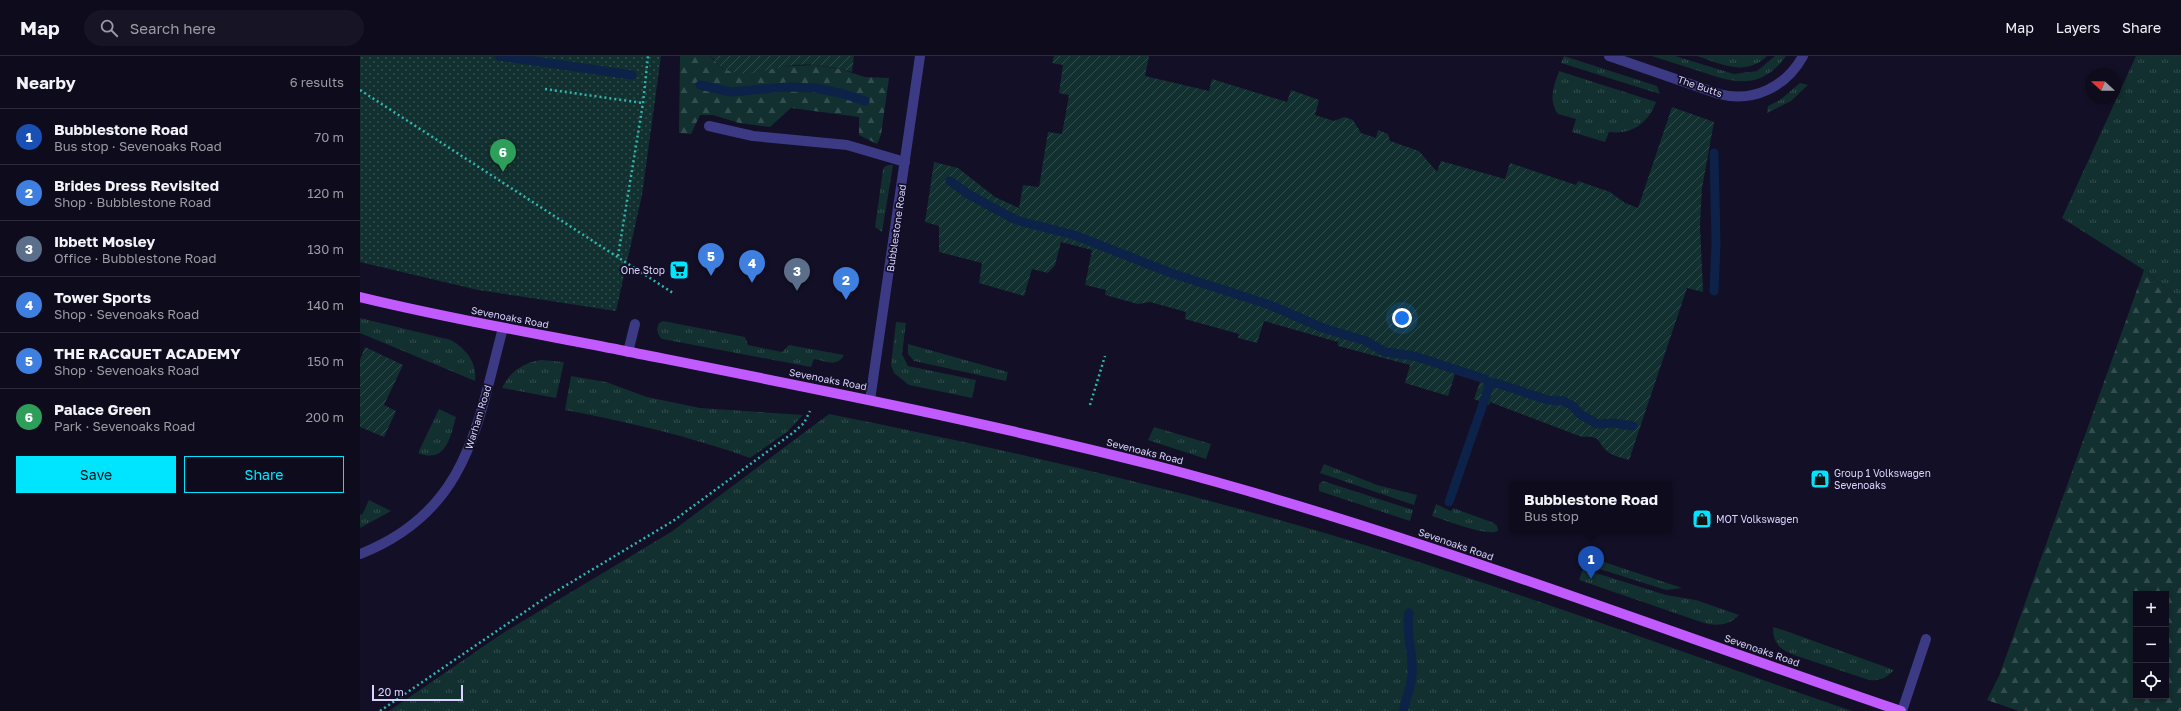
<!DOCTYPE html>
<html lang="en">
<head>
<meta charset="utf-8">
<style>
  body { margin:0; font-family:"Golos Text",sans-serif; background:#171425; color:#f1f3f6 }
  .controls { position:absolute; right:12px; bottom:12px; display:grid; overflow:hidden; border-radius:0px; box-shadow:0 2px 6px #0003 }
  .controls button { width:36px; height:36px; display:grid; place-items:center; padding:0; border:0; border-bottom:1px solid #2e2b3b; background:#0e0b1c; color:#f1f3f6; font:20px sans-serif }
  .compass { position:absolute; left:1725px; top:12px; width:36px; height:36px; border-radius:50%; background:#0e0b1c; box-shadow:0 2px 6px #0003; rotate:292deg }
  .scale { position:absolute; left:12px; bottom:10px; width:91px; box-sizing:border-box; padding-left:4px; border:2px solid #d9d4ff; border-top:0; font-size:11px; line-height:14px; white-space:nowrap; color:#d9d4ff; -webkit-text-stroke:3px #130f26; paint-order:stroke }
  .you { position:absolute; left:1042px; top:262px; width:14px; height:14px; margin:-10px; border:3px solid #fff; border-radius:50%; background:#1a73e8; box-shadow:0 0 0 6px #1a73e833 }
  .badge { display:grid; place-items:center; width:26px; height:26px; border-radius:50%; background:#00e5ff; color:#fff; font-size:13px; font-weight:700 }
  .pin { position:absolute; translate:-50% -33px; filter:drop-shadow(0 1px 2px #0008) }
  .pin::after { content:''; position:absolute; top:21px; width:14px; height:12px; background:inherit; clip-path:polygon(0 0,100% 0,50% 100%) }
  .popup { position:absolute; left:1150px; top:425px; width:162px; height:52px; box-sizing:border-box; display:grid; place-content:center; border-radius:0px; background:#0e0b1c; filter:drop-shadow(0 1px 3px #0005); font-size:13px; white-space:nowrap; color:#9b9ba3 }
  .popup b { font-size:15px; color:#f1f3f6 }
  .popup::after { content:''; position:absolute; left:50%; top:100%; margin-left:-8px; border:8px solid transparent; border-top-color:#0e0b1c }
  .list { margin:0; padding:0; list-style:none }
  h2 { display:flex; justify-content:space-between; align-items:center; height:52px; margin:0; padding:0 16px; font-size:17px }
  h2 small { font-size:13px; font-weight:400; color:#9b9ba3 }
  .list li { display:grid; grid-template-columns:26px 1fr auto; gap:12px; align-items:center; box-sizing:border-box; height:56px; padding:0 16px; border-top:1px solid #2e2b3b }
  .list b { display:block; font-size:15px; white-space:nowrap }
  .list p { margin:0; font-size:13px; white-space:nowrap; color:#9b9ba3 }
  .list em { font-size:13px; font-style:normal; color:#9b9ba3 }
  .actions { display:flex; gap:8px; padding:12px 16px }
  .actions a { flex:1; padding:9px 0; border:1px solid #00e5ff; border-radius:0px; text-align:center; font-size:14px; color:#00e5ff }
  .actions .main { background:#00e5ff; color:#111 }
  .icon { flex:none; width:22px; height:22px; fill:none; stroke:currentColor; stroke-width:2; stroke-linecap:round; stroke-linejoin:round }
  .map { position:relative; flex:none; width:1821px; height:655px; overflow:hidden }
  header { display:flex; align-items:center; gap:24px; box-sizing:border-box; height:56px; padding:0 20px; background:#0e0b1c; border-bottom:1px solid #2e2b3b }
  header strong { font-size:19px }
  nav { display:flex; gap:22px; margin-inline-start:auto; font-size:14px }
  .search { width:280px; height:36px; background:#171425; display:flex; align-items:center; gap:10px; box-sizing:border-box; padding:0 14px; border-radius:22px; color:#9b9ba3; font-size:15px }
  main { display:flex }
  aside { flex:1; background:#0e0b1c }
  .map>svg:first-child { display:block }
  .grass { fill:url(#grass-tufts) }
  .forest { fill:url(#forest-firs); fill-rule:evenodd }
  .park { fill:url(#park-dots) }
  .garden { fill:url(#garden-furrows) }
  .lines { fill:none; stroke-linecap:round; stroke-linejoin:round }
  .stream { stroke:#0c2248; stroke-width:9 }
  .path { stroke:#2fb8b0; stroke-width:2.5; stroke-dasharray:2 3; stroke-linecap:butt }
  .service { stroke:#3d3a85; stroke-width:10 }
  .minor { stroke:#3d3a85; stroke-width:10 }
  .primary { stroke:#c25bff; stroke-width:10 }
  .labels { text-anchor:middle; stroke-width:3.5; stroke-linejoin:round; paint-order:stroke }
  .street-label { font-size:10px; fill:#d9d4ff; stroke:#130f26 }
  .poi-label { font-size:10px; fill:#d9d4ff; stroke:#130f26; text-anchor:start }
</style>
</head>
<body>
<header>
<strong>Map</strong>
<div class="search"><svg class="icon" aria-label="search" viewBox="0 0 24 24"><circle cx="10" cy="10" r="6"/><path d="M15 15l6 6"/></svg>Search here</div>
<nav><a>Map</a><a>Layers</a><a>Share</a></nav>
</header>
<main>
<aside>
<h2>Nearby<small>6 results</small></h2>
<ul class="list">
<li><span class="badge" style="background:#1a4fb4">1</span><div><b>Bubblestone Road</b><p>Bus stop · Sevenoaks Road</p></div><em>70 m</em></li>
<li><span class="badge" style="background:#3f7fe0">2</span><div><b>Brides Dress Revisited</b><p>Shop · Bubblestone Road</p></div><em>120 m</em></li>
<li><span class="badge" style="background:#5c6f8a">3</span><div><b>Ibbett Mosley</b><p>Office · Bubblestone Road</p></div><em>130 m</em></li>
<li><span class="badge" style="background:#3f7fe0">4</span><div><b>Tower Sports</b><p>Shop · Sevenoaks Road</p></div><em>140 m</em></li>
<li><span class="badge" style="background:#3f7fe0">5</span><div><b>THE RACQUET ACADEMY</b><p>Shop · Sevenoaks Road</p></div><em>150 m</em></li>
<li><span class="badge" style="background:#2e9e5b">6</span><div><b>Palace Green</b><p>Park · Sevenoaks Road</p></div><em>200 m</em></li>
</ul>
<div class="actions"><a class="main">Save</a><a>Share</a></div>
</aside>
<div class="map">
<svg width="1821" height="655" viewBox="0 0 1821 655">
  <defs>
    <pattern id="grass-tufts" width="24" height="20" patternUnits="userSpaceOnUse"><rect width="24" height="20" fill="#12302f"/><path d="M3 7l-1-3M5 7V3M7 7l1-3M15 17l-1-3M17 17v-4M19 17l1-3" fill="none" stroke="#344d4e"/></pattern>
    <pattern id="forest-firs" width="22" height="20" patternUnits="userSpaceOnUse"><rect width="22" height="20" fill="#12302f"/><path d="M5 1l3.5 6h-7zM16 11l3.5 6h-7z" fill="#344d4e"/></pattern>
    <pattern id="park-dots" width="8" height="8" patternUnits="userSpaceOnUse"><rect width="8" height="8" fill="#12302f"/><path d="M2 2h.1M6 6h.1" fill="none" stroke="#344d4e" stroke-width="1.8" stroke-linecap="round"/></pattern>
    <pattern id="garden-furrows" width="10" height="10" patternUnits="userSpaceOnUse"><rect width="10" height="10" fill="#12302f"/><path d="M-1 1l2-2M0 10L10 0M9 11l2-2" fill="none" stroke="#344d4e"/></pattern>
  </defs>
  <rect width="100%" height="100%" fill="#130f26"/>
  <!-- grass -->
  <g class="grass">
    <path d="M 1204,0 L 1297,30 L 1300,38 L 1201,7 Z"/>
    <path d="M 1292,0 L 1315,0 L 1374,18 L 1397,15 L 1415,0 L 1426,0 C 1401,35 1374,27 1339,15 C 1323,10 1307,5 1292,0 Z"/>
    <path d="M 1337,0 L 1407,0 C 1386,21 1361,8 1337,0 Z"/>
    <path d="M 1776,0 L 1821,0 L 1821,244 L 1784,214 L 1702,162 Z"/>
    <path d="M 1199,15 L 1296,46 C 1288,68 1271,79 1249,76 L 1245,86 L 1212,76 L 1216,63 L 1198,58 C 1188,44 1194,30 1199,15 Z"/>
    <path d="M 1440,27 L 1448,29 L 1431,45 L 1407,57 L 1408,50 L 1420,44 Z"/>
    <path d="M 528,109 L 533,109 L 522,176 L 515,171 L 523,114 L 524,111 Z"/>
    <path d="M 0,262 L 91,284 C 106,293 117,306 115,325 L 0,277 Z"/>
    <path d="M 303,265 L 385,281 L 388,289 L 422,296 L 429,289 L 484,299 C 477,312 466,305 454,303 L 451,311 L 302,283 C 297,278 296,274 299,267 Z"/>
    <path d="M 536,266 L 546,267 L 542,298 L 548,310 L 616,324 L 612,342 L 549,329 L 534,317 L 531,309 Z"/>
    <path d="M 548,288 L 648,316 L 646,325 L 554,305 L 548,298 Z"/>
    <path d="M 181,304 L 204,306 L 196,342 L 142,332 C 150,315 163,307 181,304 Z"/>
    <path d="M 211,320 L 246,326 L 287,341 L 340,352 L 443,359 L 427,376 L 390,402 C 329,380 268,366 205,354 Z"/>
    <path d="M 79,353 L 96,361 C 90,382 86,408 58,397 Z"/>
    <path d="M 469,358 C 655,395 840,438 1021,494 C 1179,543 1335,601 1492,655 L 29,655 L 143,577 L 311,476 Z"/>
    <path d="M 794,371 L 851,388 L 846,403 L 788,384 Z"/>
    <path d="M 964,408 L 1017,429 L 1057,439 L 1054,449 L 960,417 Z"/>
    <path d="M 963,425 L 1053,454 L 1050,465 L 959,435 L 959,428 Z"/>
    <path d="M 9,444 L 31,455 L 0,472 L 0,458 L 2,459 Z"/>
    <path d="M 1076,448 L 1091,455 L 1093,452 L 1134,467 L 1137,470 L 1138,475 C 1128,481 1085,464 1072,460 Z"/>
    <path d="M 1227,500 L 1235,503 L 1322,532 L 1306,534 L 1224,508 Z"/>
    <path d="M 1223,513 L 1306,539 L 1336,544 L 1379,559 C 1369,570 1357,570 1344,567 L 1219,524 Z"/>
    <path d="M 1413,571 L 1426,575 L 1534,614 C 1526,622 1521,625 1509,624 L 1434,599 C 1419,593 1413,587 1413,571 Z"/>
  </g>
  <!-- forest -->
  <g class="forest">
    <path d="M 320,0 L 350,0 L 363,13 L 455,9 L 480,13 L 505,21 L 529,22 L 521,79 L 517,88 L 499,79 L 499,61 L 431,52 L 410,71 L 379,67 L 353,59 L 340,59 L 331,78 L 319,77 Z"/>
    <path d="M 1784,214 L 1821,244 L 1821,655 L 1659,655 L 1627,644 L 1639,620 ZM 1776,538 L 1806,538 L 1806,640 L 1776,640 Z"/>
  </g>
  <!-- park -->
  <path class="park" d="M 0,0 L 301,0 L 282,139 L 256,255 L 118,234 L 0,206 Z"/>
  <!-- garden -->
  <g class="garden">
    <path d="M 350,0 L 494,0 L 492,16 C 473,11 454,7 435,9 C 411,11 389,23 366,14 C 359,12 356,3 350,0 Z"/>
    <path d="M 694,0 L 789,0 L 785,20 L 849,35 L 852,23 L 927,46 L 931,34 L 959,44 L 955,59 L 974,65 L 984,61 L 993,64 L 1001,77 L 1016,82 L 1018,74 L 1028,78 L 1030,85 L 1059,95 L 1077,116 L 1081,105 L 1145,123 L 1150,107 L 1216,129 L 1218,125 L 1250,136 L 1265,147 L 1278,152 L 1312,51 L 1354,66 L 1342,132 L 1340,168 L 1343,236 L 1327,232 L 1269,404 C 1263,402 1253,400 1248,396 C 1237,387 1242,379 1222,381 L 1130,346 L 1129,349 L 1114,343 L 1120,326 L 1095,318 L 1088,340 L 1045,327 L 1050,309 L 978,290 L 978,286 L 904,265 L 897,287 L 878,282 L 879,278 L 825,263 L 826,256 L 790,246 L 778,248 L 745,239 L 746,234 L 725,229 L 732,194 L 701,186 L 695,209 L 688,217 L 672,213 L 664,240 L 619,227 L 622,207 L 579,196 L 579,170 L 565,166 L 574,106 L 598,112 L 635,141 L 659,152 L 663,129 L 679,131 L 688,76 L 702,78 L 709,39 L 699,37 L 703,9 L 692,7 Z"/>
    <path d="M 5,291 L 43,309 L 24,349 L 36,355 L 24,381 L 0,371 L 0,304 Z"/>
  </g>
  <g class="lines">
    <!-- stream -->
    <g class="stream">
      <path d="M 139,0 L 272,19"/>
      <path d="M 340,29 L 371,36 L 426,31 L 455,32 L 481,37 L 505,45"/>
      <path d="M 1354,97 L 1356,187 L 1354,235"/>
      <path d="M 590,125 L 608,138 L 656,164 L 714,179 L 811,217 L 910,249 L 963,272 L 1006,285 L 1025,296 L 1054,300 L 1125,323 L 1130,328"/>
      <path d="M 1130,328 L 1136,327 L 1188,344 L 1203,345 L 1213,350 L 1220,358 L 1237,368 L 1254,367 L 1273,370"/>
      <path d="M 1089,446 L 1130,328"/>
      <path d="M 1043,655 C 1046,643 1051,631 1052,619 C 1054,598 1045,577 1049,557"/>
    </g>
    <!-- path -->
    <g class="path">
      <path d="M 185,33 L 283,47"/>
      <path d="M 0,34 L 313,237"/>
      <path d="M 258,200 L 283,47 L 288,0"/>
      <path d="M 730,349 L 745,300"/>
      <path d="M 20,655 L 185,542 L 313,465 L 434,376 L 444,367 L 450,355"/>
    </g>
    <!-- service -->
    <g class="service">
      <path d="M 349,70 L 393,80 L 487,89 L 545,106"/>
      <path d="M 268,296 L 275,268"/>
      <path d="M 1542,655 L 1566,583"/>
    </g>
    <!-- minor -->
    <g class="minor">
      <path d="M 1249,0 L 1359,38 C 1393,47 1426,31 1443,0"/>
      <path d="M 510,344 L 560,0"/>
      <path d="M 0,498 C 108,456 117,369 143,272"/>
    </g>
    <!-- primary -->
    <path class="primary" d="M 0,241 C 86,262 173,277 260,294 C 441,330 622,365 801,411 C 1053,477 1295,572 1541,655"/>
  </g>
  <!-- icons -->
  <defs>
    <symbol id="supermarket-square" viewBox="-11 -11 22 22"><rect x="-9" y="-9" width="18" height="18" rx="4" fill="#00e5ff" stroke="#130f26"/><path d="M-6-5.5h2.5l.6 2H6L4.5 2H-2.5L-4.4-4H-6ZM-1.5 3.2a1.3 1.3 0 1 0 .1 0ZM3 3.2a1.3 1.3 0 1 0 .1 0Z" fill="#111"/></symbol>
    <symbol id="shop-square" viewBox="-11 -11 22 22"><rect x="-9" y="-9" width="18" height="18" rx="4" fill="#00e5ff" stroke="#130f26"/><path d="M-5-2.5h2.3a2.7 3.5 0 0 1 5.4 0H5L5.5 6h-11ZM-1.5-2.5h3a1.5 2.3 0 0 0-3 0Z" fill="#111"/></symbol>
  </defs>
  <g fill-rule="evenodd">
    <use href="#supermarket-square" x="308" y="203" width="22" height="22"/>
    <use href="#shop-square" x="1449" y="412" width="22" height="22"/>
    <use href="#shop-square" x="1331" y="452" width="22" height="22"/>
  </g>
  <g class="labels">
    <!-- street labels -->
    <g class="street-label">
      <text transform="translate(1340 30) rotate(19)" y="4">The Butts</text>
      <text transform="translate(536 172) rotate(-82)" y="4">Bubblestone Road</text>
      <text transform="translate(150 261) rotate(11)" y="4">Sevenoaks Road</text>
      <text transform="translate(468 323) rotate(11)" y="4">Sevenoaks Road</text>
      <text transform="translate(118 361) rotate(-73)" y="4">Warham Road</text>
      <text transform="translate(785 395) rotate(14)" y="4">Sevenoaks Road</text>
      <text transform="translate(1096 488) rotate(19)" y="4">Sevenoaks Road</text>
      <text transform="translate(1402 594) rotate(19)" y="4">Sevenoaks Road</text>
    </g>
    <!-- poi labels -->
    <g class="poi-label">
      <text x="305" y="218" text-anchor="end">One Stop</text>
      <text x="1474" y="421">Group 1 Volkswagen<tspan x="1474" dy="12">Sevenoaks</tspan></text>
      <text x="1356" y="467">MOT Volkswagen</text>
    </g>
  </g>
</svg>
<div class="controls">
<button>+</button>
<button>−</button>
<button><svg class="icon" aria-label="locate" viewBox="0 0 24 24"><circle cx="12" cy="12" r="6"/><path d="M12 2v4M12 18v4M2 12h4M18 12h4"/></svg></button>
</div>
<svg class="compass" viewBox="-18 -18 36 36"><path d="M0-13l5 13h-10z" fill="#e53935"/><path d="M0 13l5-13h-10z" fill="#9b9ba3"/></svg>
<div class="scale">20 m</div>
<div class="you"></div>
<div class="pin badge" style="left:1231px;top:523px;background:#1a4fb4">1</div>
<div class="popup"><b>Bubblestone Road</b>Bus stop</div>
<div class="pin badge" style="left:486px;top:244px;background:#3f7fe0">2</div>
<div class="pin badge" style="left:437px;top:235px;background:#5c6f8a">3</div>
<div class="pin badge" style="left:392px;top:227px;background:#3f7fe0">4</div>
<div class="pin badge" style="left:351px;top:220px;background:#3f7fe0">5</div>
<div class="pin badge" style="left:143px;top:116px;background:#2e9e5b">6</div>
</div>
</main>
</body>
</html>
